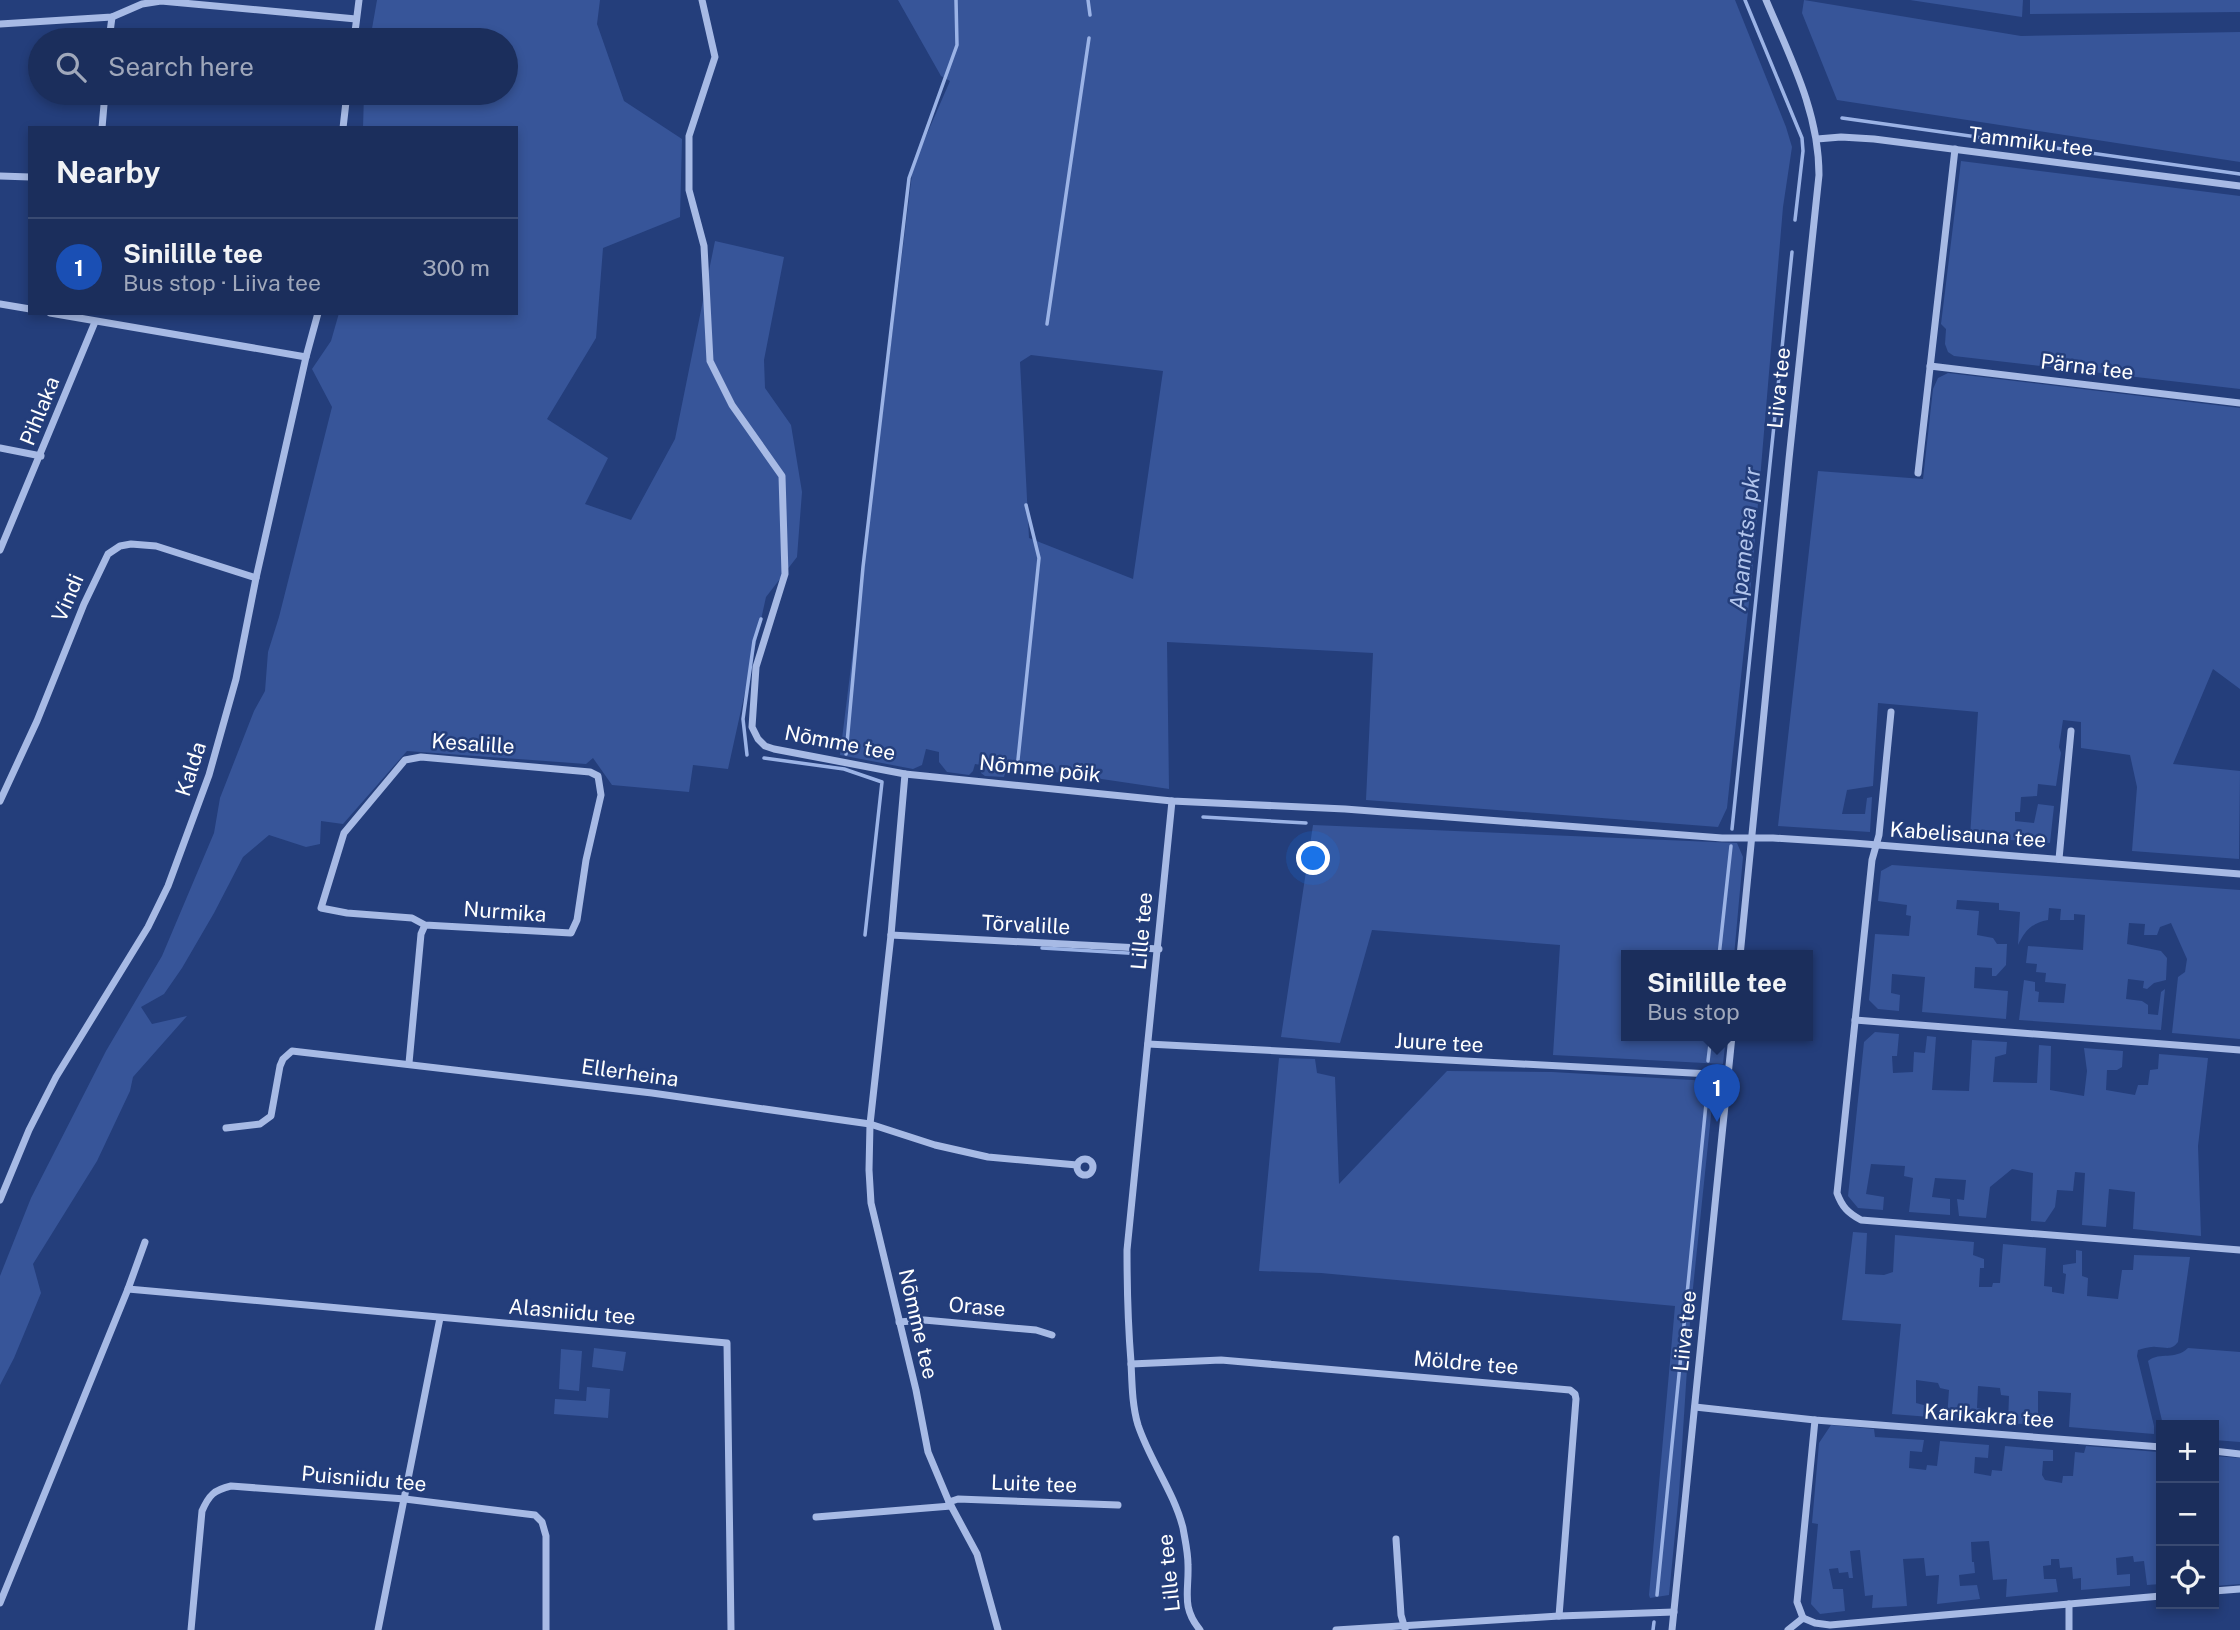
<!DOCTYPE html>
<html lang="en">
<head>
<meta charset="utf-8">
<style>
  body { margin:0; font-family:"Public Sans",sans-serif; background:#243662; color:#f1f3f6 }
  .controls { position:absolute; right:21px; bottom:21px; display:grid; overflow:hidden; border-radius:0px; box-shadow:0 4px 10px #0003 }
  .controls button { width:63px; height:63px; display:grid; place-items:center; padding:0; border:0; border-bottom:2px solid #394a72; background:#1b2e5c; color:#f1f3f6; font:35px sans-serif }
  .you { position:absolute; left:1314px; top:859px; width:24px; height:24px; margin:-18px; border:5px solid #fff; border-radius:50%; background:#1a73e8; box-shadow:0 0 0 10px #1a73e833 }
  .badge { display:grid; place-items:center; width:46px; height:46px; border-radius:50%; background:#e69b98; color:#fff; font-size:23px; font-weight:700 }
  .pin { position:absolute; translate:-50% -58px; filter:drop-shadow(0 2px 4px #0008) }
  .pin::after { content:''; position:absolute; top:37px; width:24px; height:21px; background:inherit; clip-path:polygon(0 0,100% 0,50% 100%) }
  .popup { position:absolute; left:1621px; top:950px; width:192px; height:91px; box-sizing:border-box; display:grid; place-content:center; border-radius:0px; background:#1b2e5c; filter:drop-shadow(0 2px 5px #0005); font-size:23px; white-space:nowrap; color:#a0a8bb }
  .popup b { font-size:26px; color:#f1f3f6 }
  .popup::after { content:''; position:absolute; left:50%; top:100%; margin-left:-14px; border:14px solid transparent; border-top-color:#1b2e5c }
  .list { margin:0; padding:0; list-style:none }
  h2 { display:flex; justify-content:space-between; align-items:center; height:91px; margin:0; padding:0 28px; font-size:30px }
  h2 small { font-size:23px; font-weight:400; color:#a0a8bb }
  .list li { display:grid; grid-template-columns:46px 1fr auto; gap:21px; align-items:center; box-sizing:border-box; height:98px; padding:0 28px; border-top:2px solid #394a72 }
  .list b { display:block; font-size:26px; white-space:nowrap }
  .list p { margin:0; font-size:23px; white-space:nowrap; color:#a0a8bb }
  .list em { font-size:23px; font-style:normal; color:#a0a8bb }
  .icon { flex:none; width:38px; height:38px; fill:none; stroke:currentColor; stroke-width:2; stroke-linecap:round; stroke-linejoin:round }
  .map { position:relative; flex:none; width:2240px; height:1630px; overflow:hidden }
  .search { position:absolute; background:#1b2e5c; box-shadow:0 4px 10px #0003; left:28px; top:28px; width:490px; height:77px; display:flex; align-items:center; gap:18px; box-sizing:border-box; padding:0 24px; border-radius:38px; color:#a0a8bb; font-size:26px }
  .panel { position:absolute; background:#1b2e5c; box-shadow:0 4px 10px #0003; left:28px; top:126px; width:490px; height:189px; border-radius:0px }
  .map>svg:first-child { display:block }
  .green { fill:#375599; fill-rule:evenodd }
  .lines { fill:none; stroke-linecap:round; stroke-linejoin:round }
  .stream { stroke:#9bb3e6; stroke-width:3.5 }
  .minor { stroke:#a7bae5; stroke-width:7 }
  .labels { text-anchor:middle; stroke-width:5; stroke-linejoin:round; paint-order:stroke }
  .street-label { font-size:21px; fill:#fff; stroke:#243e7b }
  .water-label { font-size:23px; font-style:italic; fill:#b2c5ed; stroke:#243e7b }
</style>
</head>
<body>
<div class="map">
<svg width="2240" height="1630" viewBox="0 0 2240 1630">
  <rect width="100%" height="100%" fill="#243e7b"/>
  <!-- green -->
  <g class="green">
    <path d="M 377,0 L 600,0 L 597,24 L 624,101 L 682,139 L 680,217 L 603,248 L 596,338 L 547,419 L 608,458 L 585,504 L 631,520 L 675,439 L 715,241 L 784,257 L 764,360 L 765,388 L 791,425 L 802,492 L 797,557 L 766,597 L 728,769 L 693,765 L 689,792 L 612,785 L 593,758 L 586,764 L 407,751 L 343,824 L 321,821 L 320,844 L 306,847 L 269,835 L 243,857 L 214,913 L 182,968 L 164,994 L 141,1007 L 152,1024 L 187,1016 L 133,1077 L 130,1091 L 97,1161 L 33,1264 L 41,1293 L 14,1358 L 0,1385 L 0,1276 L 31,1198 L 106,1051 L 162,956 L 214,833 L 220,798 L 254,711 L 265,691 L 268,652 L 279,617 L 332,407 L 312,369 L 331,341 L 339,313 L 516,313 L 516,128 L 363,128 L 364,93 L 506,93 L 506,40 L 370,40 Z"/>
    <path d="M 898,0 L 1735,0 L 1786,127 L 1792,147 L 1783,207 L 1752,574 L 1727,808 L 1718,827 L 1366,800 L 1373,653 L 1167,642 L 1169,789 L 1007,765 L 1004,777 L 985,776 L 981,773 L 981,765 L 975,764 L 973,771 L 969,775 L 947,772 L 939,762 L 939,752 L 926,749 L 922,765 L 913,769 L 840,755 L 913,166 L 950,81 L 941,76 ZM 1031,355 L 1163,371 L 1133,579 L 1029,538 L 1020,362 Z"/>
    <path d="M 1804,0 L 2021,36 L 2240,32 L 2240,162 L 1837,100 L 1802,13 Z"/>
    <path d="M 1910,0 L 2023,0 L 2022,17 Z"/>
    <path d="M 2030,0 L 2240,0 L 2240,12 L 2030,14 Z"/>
    <path d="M 1961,161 L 2240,196 L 2240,389 L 1954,356 L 1948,352 L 1945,344 L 1946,329 L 1941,324 Z"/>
    <path d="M 1948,373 L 2240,408 L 2240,689 L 2213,669 L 2173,764 L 2240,771 L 2239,859 L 2132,851 L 2137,787 L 2130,755 L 2081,748 L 2081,722 L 2063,720 L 2059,747 L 2061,753 L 2056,786 L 2038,784 L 2037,796 L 2021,797 L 2020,812 L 2015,812 L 2015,821 L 2034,823 L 2038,804 L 2054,806 L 2050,843 L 1970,837 L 1978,712 L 1878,703 L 1873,786 L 1847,790 L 1842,814 L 1865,814 L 1867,798 L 1872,797 L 1870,832 L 1778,826 L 1818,471 L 1923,479 L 1933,389 L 1938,378 Z"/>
    <path d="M 1313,825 L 1737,843 L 1743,857 L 1734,956 L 1626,956 L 1626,1036 L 1726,1036 L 1723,1064 L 1553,1055 L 1560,945 L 1372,930 L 1340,1043 L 1281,1037 Z"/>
    <path d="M 1892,865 L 2240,890 L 2240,1039 L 2172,1033 L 2178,977 L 2185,972 L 2187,959 L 2171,923 L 2160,927 L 2157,935 L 2144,935 L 2145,924 L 2129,923 L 2127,944 L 2161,951 L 2167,958 L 2166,980 L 2154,983 L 2147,989 L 2143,988 L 2144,981 L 2128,979 L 2126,999 L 2142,1001 L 2148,1005 L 2148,1014 L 2158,1015 L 2161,992 L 2165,989 L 2161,1030 L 2019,1020 L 2024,980 L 2035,982 L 2035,991 L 2039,992 L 2038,1002 L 2064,1003 L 2066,984 L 2045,982 L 2046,973 L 2036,972 L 2037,964 L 2026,963 L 2028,946 L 2083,950 L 2085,915 L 2074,914 L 2074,920 L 2060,920 L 2061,909 L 2049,908 L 2048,920 C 2031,923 2025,931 2018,945 L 2020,912 L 1999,910 L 1999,903 L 1957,900 L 1956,909 L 1979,911 L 1977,935 L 1993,938 L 1997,944 L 2007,944 L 2006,965 L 1996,976 L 1992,976 L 1992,968 L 1975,967 L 1974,988 L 2008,991 L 2006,1019 L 1922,1012 L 1925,977 L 1892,974 L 1891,993 L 1900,995 L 1899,1011 L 1878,1009 L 1869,1000 L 1875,934 L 1909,936 L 1911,916 L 1906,915 L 1907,905 L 1878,901 L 1881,871 Z"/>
    <path d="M 1875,1032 L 1899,1034 L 1897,1056 L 1892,1056 L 1893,1073 L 1913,1072 L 1914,1052 L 1925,1053 L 1927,1036 L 1936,1037 L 1932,1090 L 1969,1091 L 1972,1040 L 2007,1042 L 2006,1054 L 1995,1057 L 1993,1082 L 2037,1083 L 2039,1045 L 2051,1046 L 2050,1090 L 2084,1096 L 2087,1071 L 2084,1048 L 2123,1051 L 2122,1067 L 2117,1070 L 2107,1070 L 2106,1090 L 2135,1095 L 2138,1085 L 2148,1085 L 2150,1070 L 2158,1069 L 2159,1054 L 2208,1058 L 2198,1146 L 2201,1236 L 2133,1229 L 2135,1192 L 2109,1189 L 2106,1227 L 2082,1225 L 2085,1173 L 2075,1172 L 2073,1191 L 2057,1190 L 2055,1207 L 2045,1222 L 2031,1221 L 2033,1173 L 2012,1169 L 1990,1187 L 1986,1218 L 1959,1216 L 1957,1199 L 1964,1200 L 1966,1180 L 1935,1178 L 1932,1197 L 1950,1199 L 1950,1215 L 1909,1212 L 1913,1178 L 1904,1176 L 1905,1166 L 1871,1164 L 1866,1194 L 1884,1197 L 1883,1210 L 1858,1208 L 1848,1196 L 1864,1042 Z"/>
    <path d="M 1279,1058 L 1315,1059 L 1317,1073 L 1335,1077 L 1339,1184 L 1447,1071 L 1552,1072 L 1710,1081 L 1714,1087 L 1691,1307 L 1679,1493 L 1669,1595 L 1650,1598 L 1649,1595 L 1675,1306 L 1321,1273 L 1259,1271 Z"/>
    <path d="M 1853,1232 L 1867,1233 L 1865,1274 L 1884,1275 L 1893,1272 L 1895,1235 L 1974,1242 L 1973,1255 L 1984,1259 L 1984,1268 L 1980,1268 L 1979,1287 L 1992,1287 L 1993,1283 L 2000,1283 L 2003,1244 L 2046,1248 L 2044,1286 L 2052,1287 L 2052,1292 L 2064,1294 L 2066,1274 L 2063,1273 L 2063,1265 L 2076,1263 L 2076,1250 L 2082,1251 L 2082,1276 L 2088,1278 L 2087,1296 L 2118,1299 L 2122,1270 L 2133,1270 L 2134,1255 L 2190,1257 L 2178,1342 C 2171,1351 2166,1347 2156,1347 C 2150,1346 2143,1349 2138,1350 L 2137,1356 L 2154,1426 L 2154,1434 L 2069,1427 L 2071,1393 L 2038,1391 L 2038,1414 L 2053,1416 L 2053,1426 L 2008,1423 L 2009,1396 L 2001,1395 L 2000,1388 L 1978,1386 L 1977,1408 L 1992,1411 L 1991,1421 L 1947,1418 L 1949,1390 L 1940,1388 L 1938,1383 L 1916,1380 L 1916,1403 L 1931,1407 L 1930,1417 L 1892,1414 L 1901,1324 L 1842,1320 Z"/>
    <path d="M 594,1348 L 626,1352 L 623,1371 L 592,1367 Z"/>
    <path d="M 2188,1348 L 2240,1352 L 2240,1442 L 2214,1440 L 2214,1425 L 2163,1425 L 2148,1361 C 2161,1351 2174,1361 2188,1348 Z"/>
    <path d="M 561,1349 L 582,1351 L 579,1391 L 559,1389 Z"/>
    <path d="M 587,1387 L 610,1389 L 608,1418 L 554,1414 L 555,1399 L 586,1401 Z"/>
    <path d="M 1831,1425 L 1874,1429 L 1875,1437 L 1924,1440 L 1922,1452 L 1910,1451 L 1909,1468 L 1926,1470 L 1927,1465 L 1937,1466 L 1940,1441 L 1989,1445 L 1988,1458 L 1975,1457 L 1974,1473 L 1991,1476 L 1992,1470 L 2002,1471 L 2005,1446 L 2053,1450 L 2053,1461 L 2043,1461 L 2042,1475 L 2045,1480 L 2062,1483 L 2063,1476 L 2073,1476 L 2075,1452 L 2084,1453 L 2086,1446 L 2158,1452 L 2161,1478 L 2161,1584 L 2147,1585 L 2144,1561 L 2134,1562 L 2133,1556 L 2116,1558 L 2117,1575 L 2130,1574 L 2130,1586 L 2081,1590 L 2081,1578 L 2073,1579 L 2072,1567 L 2060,1568 L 2059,1559 L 2051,1559 L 2051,1565 L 2043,1566 L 2044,1579 L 2056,1579 L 2058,1592 L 2006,1597 L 2007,1579 L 1993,1580 L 1989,1541 L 1971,1542 L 1972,1562 L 1974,1562 L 1975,1573 L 1959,1575 L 1960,1586 L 1977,1585 L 1980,1599 L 1937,1604 L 1939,1575 L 1926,1576 L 1924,1558 L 1903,1559 L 1907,1606 L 1872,1608 L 1873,1595 L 1865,1596 L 1860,1550 L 1850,1551 L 1853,1578 L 1849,1578 L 1848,1572 L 1839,1573 L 1838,1568 L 1829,1569 L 1833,1589 L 1843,1589 L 1845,1611 L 1820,1614 L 1811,1604 L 1818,1524 L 1812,1523 L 1819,1443 Z"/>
    <path d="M 2214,1456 L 2240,1458 L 2240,1584 L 2214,1586 Z"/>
  </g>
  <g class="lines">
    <!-- stream -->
    <g class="stream">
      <path d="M 1088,0 L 1090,15"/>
      <path d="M 1745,0 L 1802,138 L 1803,151 L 1795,220"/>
      <path d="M 1842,118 L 2240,174"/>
      <path d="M 1047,324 L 1089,38"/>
      <path d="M 846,754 L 863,567 L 909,178 L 957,45 L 956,0"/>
      <path d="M 747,755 L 743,719 L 754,641 L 761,619"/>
      <path d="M 764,758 L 844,769 L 882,782 L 865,935"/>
      <path d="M 1017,769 L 1039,558 L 1026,505"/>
      <path d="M 1203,817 L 1306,823"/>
      <path d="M 1732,829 L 1792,252"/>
      <path d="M 1042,948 L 1144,954"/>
      <path d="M 1719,956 L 1731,846"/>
      <path d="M 1708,1061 L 1711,1036"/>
      <path d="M 1657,1595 L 1708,1084"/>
      <path d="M 1653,1630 L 1654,1622"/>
    </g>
    <!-- minor -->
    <g class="minor">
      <path d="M 702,0 L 715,57 L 689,136 L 689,190 L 704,246 L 710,361 L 732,405 L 782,476 L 785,574 L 756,667 L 752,727 L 758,739 L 765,746 L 774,749 L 905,774 L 891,935 L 870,1124 L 869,1170 L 871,1203 L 916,1390 L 928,1452 L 949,1502 L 977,1554 L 998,1630"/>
      <path d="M 0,24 L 112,17 L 142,4 L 161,1 L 356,19"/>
      <path d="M 109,40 L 112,17"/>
      <path d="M 354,40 L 359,0"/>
      <path d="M 102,128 L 105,93"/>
      <path d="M 343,128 L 347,93"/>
      <path d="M 1817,139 L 1841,137 L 1874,139 L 2240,186"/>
      <path d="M 0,176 L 30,177"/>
      <path d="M 0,304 L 30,309"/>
      <path d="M 50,313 L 306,357"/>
      <path d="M 1930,366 L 2240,403"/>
      <path d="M 0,448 L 41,456"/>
      <path d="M 1918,473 L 1955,149"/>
      <path d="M 0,550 L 95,322"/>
      <path d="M 1891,712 L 1879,835 L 1872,860 L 1837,1193 C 1842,1207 1848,1213 1861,1220 L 2240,1250"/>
      <path d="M 905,774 L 1172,801 L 1345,809 L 1722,838 L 1773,838 L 1853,843 L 2240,874"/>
      <path d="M 0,801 L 37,721 L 84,604 L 108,554 L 120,546 L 131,544 L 156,546 L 256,578"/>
      <path d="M 1172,801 L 1127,1250 C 1127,1288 1128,1325 1131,1362 C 1132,1383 1132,1405 1138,1425 C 1150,1461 1174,1492 1183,1528 C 1185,1540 1188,1552 1188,1565 C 1189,1592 1181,1607 1200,1630"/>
      <path d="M 2059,859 L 2071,731"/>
      <path d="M 891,935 L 1159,949"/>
      <path d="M 1740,956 L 1789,459 L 1819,175 C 1819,112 1790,57 1766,0"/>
      <path d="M 1855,1020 L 2240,1050"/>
      <path d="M 1148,1044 L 1729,1075"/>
      <path d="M 409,1063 L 421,934 L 425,925 L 571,933 L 577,920 L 586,860 L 601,795 L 598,776 L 590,772 L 421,757 L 405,760 L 344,833 L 321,908 L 347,913 L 412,918 L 425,925"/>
      <path d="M 226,1128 L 260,1124 L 271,1116 L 280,1066 L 283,1059 L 292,1051 L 652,1093 L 870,1124 L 935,1145 L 988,1157 L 1077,1165"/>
      <circle cx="1085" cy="1167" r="8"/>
      <path d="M 0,1200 L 29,1130 L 56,1077 L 148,927 L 168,886 L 209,775 L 236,679 L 256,578 L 306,357 L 318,313"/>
      <path d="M 128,1289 L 727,1343 L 731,1630"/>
      <path d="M 899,1322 L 924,1320 L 1036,1330 L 1052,1335"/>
      <path d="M 1131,1364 L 1221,1360 L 1570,1390 L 1575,1394 L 1576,1399 L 1559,1616"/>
      <path d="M 1695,1407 L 1815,1420 L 2161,1447"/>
      <path d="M 2214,1451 L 2240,1454"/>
      <path d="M 949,1502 L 958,1499 L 1118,1505"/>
      <path d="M 816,1517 L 951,1506"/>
      <path d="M 1396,1539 L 1401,1615 L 1405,1629"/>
      <path d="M 2214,1591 L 2240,1589"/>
      <path d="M 0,1603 L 128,1289 L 145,1242"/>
      <path d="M 1803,1618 L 1797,1602 L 1815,1420"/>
      <path d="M 191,1630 L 202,1511 C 209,1495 214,1490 231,1486 L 405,1499 L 535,1515 L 542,1522 L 546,1536 L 546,1630"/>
      <path d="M 378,1630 L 440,1318"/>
      <path d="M 1336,1630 L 1559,1616 L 1674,1612"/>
      <path d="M 1672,1630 L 1732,1036"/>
      <path d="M 1788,1630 L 1803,1618 L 1815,1623 L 1830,1625 L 2161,1596"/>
      <path d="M 2069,1630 L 2069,1604"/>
    </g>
  </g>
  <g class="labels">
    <!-- street labels -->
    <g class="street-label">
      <text transform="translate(2031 142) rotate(7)" y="7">Tammiku tee</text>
      <text transform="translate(2087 367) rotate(7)" y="7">Pärna tee</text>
      <text transform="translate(1779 388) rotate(-84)" y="7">Liiva tee</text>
      <text transform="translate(40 411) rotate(-68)" y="7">Pihlaka</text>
      <text transform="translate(68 598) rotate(-67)" y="7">Vindi</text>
      <text transform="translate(840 743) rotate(11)" y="7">Nõmme tee</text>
      <text transform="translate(473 744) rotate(4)" y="7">Kesalille</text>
      <text transform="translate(191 769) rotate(-72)" y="7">Kalda</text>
      <text transform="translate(1040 769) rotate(6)" y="7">Nõmme põik</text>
      <text transform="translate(1968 835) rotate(4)" y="7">Kabelisauna tee</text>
      <text transform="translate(505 912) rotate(4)" y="7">Nurmika</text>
      <text transform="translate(1026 925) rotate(3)" y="7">Tõrvalille</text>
      <text transform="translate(1142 931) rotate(-85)" y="7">Lille tee</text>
      <text transform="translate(1439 1043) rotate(3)" y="7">Juure tee</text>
      <text transform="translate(630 1073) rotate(8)" y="7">Ellerheina</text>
      <text transform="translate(977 1307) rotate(5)" y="7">Orase</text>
      <text transform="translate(572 1312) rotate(5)" y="7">Alasniidu tee</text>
      <text transform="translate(918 1324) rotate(77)" y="7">Nõmme tee</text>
      <text transform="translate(1685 1331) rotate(-84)" y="7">Liiva tee</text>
      <text transform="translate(1466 1363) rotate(5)" y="7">Möldre tee</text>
      <text transform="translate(1989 1416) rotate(4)" y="7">Karikakra tee</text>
      <text transform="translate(364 1479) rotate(5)" y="7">Puisniidu tee</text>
      <text transform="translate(1034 1484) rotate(2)" y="7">Luite tee</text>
      <text transform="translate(1169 1573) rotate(-96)" y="7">Lille tee</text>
    </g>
    <!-- water labels -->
    <g class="water-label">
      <text transform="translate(1745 539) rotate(-84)" y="8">Apametsa pkr</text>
    </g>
  </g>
</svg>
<div class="controls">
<button>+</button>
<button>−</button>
<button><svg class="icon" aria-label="locate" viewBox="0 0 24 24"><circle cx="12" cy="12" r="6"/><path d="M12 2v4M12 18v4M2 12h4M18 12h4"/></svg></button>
</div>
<div class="you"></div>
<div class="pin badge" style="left:1717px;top:1122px;background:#1a4fb4">1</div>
<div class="popup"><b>Sinilille tee</b>Bus stop</div>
<div class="search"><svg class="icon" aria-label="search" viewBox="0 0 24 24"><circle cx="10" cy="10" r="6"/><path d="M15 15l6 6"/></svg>Search here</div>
<section class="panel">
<h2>Nearby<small></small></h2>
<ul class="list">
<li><span class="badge" style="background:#1a4fb4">1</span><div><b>Sinilille tee</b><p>Bus stop · Liiva tee</p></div><em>300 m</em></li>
</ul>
</section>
</div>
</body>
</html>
